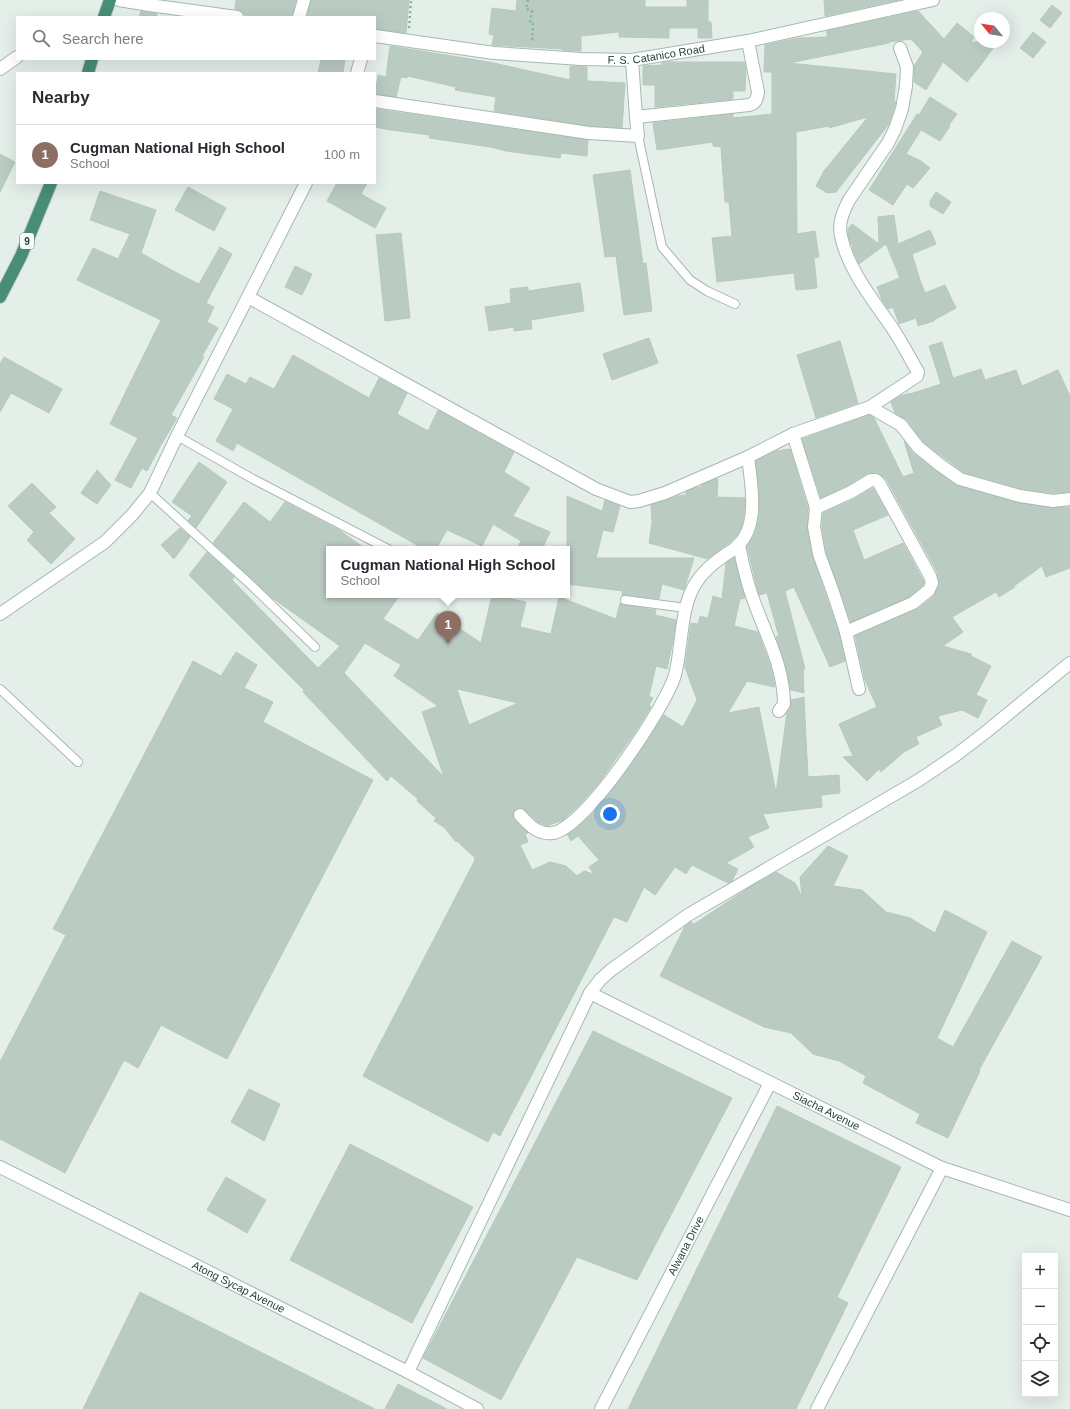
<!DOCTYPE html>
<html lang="en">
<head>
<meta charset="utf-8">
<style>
  body { margin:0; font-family:Arial,sans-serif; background:#f2f2f3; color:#2b2b33 }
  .controls { position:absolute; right:12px; bottom:12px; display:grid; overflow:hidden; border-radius:0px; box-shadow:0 4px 16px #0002 }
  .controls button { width:36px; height:36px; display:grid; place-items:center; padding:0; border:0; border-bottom:1px solid #e1e1e2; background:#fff; color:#2b2b33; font:20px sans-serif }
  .compass { position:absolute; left:974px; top:12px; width:36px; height:36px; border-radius:50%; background:#fff; box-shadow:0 4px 16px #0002; rotate:300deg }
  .you { position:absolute; left:610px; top:814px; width:14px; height:14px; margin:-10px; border:3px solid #fff; border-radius:50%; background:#1a73e8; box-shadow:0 0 0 6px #1a73e833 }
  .badge { display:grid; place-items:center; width:26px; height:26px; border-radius:50%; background:#b45309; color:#fff; font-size:13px; font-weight:700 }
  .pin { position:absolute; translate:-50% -33px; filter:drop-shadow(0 1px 2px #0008) }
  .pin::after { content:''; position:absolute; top:21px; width:14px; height:12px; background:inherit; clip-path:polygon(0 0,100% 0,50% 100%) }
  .popup { position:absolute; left:326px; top:546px; width:244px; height:52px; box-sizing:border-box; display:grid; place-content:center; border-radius:0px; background:#fff; filter:drop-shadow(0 1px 3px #0005); font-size:13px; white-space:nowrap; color:#7c7c81 }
  .popup b { font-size:15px; color:#2b2b33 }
  .popup::after { content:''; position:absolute; left:50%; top:100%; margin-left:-8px; border:8px solid transparent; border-top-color:#fff }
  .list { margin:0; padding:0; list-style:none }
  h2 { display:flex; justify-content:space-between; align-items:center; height:52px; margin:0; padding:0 16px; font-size:17px }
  h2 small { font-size:13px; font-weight:400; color:#7c7c81 }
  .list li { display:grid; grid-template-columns:26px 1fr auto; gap:12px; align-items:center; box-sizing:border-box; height:60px; padding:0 16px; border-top:1px solid #e1e1e2 }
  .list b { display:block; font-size:15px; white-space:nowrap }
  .list p { margin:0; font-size:13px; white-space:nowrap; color:#7c7c81 }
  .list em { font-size:13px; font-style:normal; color:#7c7c81 }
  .icon { flex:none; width:22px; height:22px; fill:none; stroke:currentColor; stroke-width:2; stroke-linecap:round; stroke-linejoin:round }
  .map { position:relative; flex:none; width:1070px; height:1409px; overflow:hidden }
  .search { position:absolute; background:#fff; box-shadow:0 4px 16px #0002; left:16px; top:16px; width:360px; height:44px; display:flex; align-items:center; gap:10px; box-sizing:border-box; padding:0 14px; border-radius:0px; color:#7c7c81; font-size:15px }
  .panel { position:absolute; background:#fff; box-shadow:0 4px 16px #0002; left:16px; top:72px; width:360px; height:112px; border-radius:0px }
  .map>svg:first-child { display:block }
  .building { fill:#bacbc2; stroke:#b7cabf; fill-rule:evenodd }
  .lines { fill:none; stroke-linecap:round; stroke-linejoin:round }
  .service-casing { stroke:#a7b8b0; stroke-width:10 }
  .minor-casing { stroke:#a7b8b0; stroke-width:14 }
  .tertiary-casing { stroke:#a7b8b0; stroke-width:14 }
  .trunk-casing { stroke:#c1cbc7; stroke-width:14 }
  .path { stroke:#83b69f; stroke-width:2.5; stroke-dasharray:2 3; stroke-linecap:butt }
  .service { stroke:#fff; stroke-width:8 }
  .minor { stroke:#fff; stroke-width:12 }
  .tertiary { stroke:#fff; stroke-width:12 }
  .trunk { stroke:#488e75; stroke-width:12 }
  .labels { text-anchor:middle; stroke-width:3; stroke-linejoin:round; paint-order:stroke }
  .shield { fill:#f6fbf8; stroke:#627b70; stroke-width:1 }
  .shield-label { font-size:10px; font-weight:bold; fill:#224436 }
  .street-label { font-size:11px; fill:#224436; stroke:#f6fbf8 }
</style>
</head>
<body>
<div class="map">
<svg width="1070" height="1409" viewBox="0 0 1070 1409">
  <rect width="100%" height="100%" fill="#e5efea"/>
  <!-- building -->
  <g class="building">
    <path d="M 236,0 L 296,0 L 292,17 L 257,17 L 244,15 L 241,11 L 235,9 Z"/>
    <path d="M 311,0 L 409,0 L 406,33 L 375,29 L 377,17 L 307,17 Z"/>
    <path d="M 517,0 L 645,0 L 645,7 L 687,7 L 687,0 L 708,0 L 708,22 L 711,22 L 712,38 L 698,38 L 698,28 L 669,28 L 669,38 L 619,37 L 619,32 L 581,36 L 581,51 L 562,50 L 562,49 L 492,45 L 494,35 L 489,34 L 492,8 L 516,11 Z"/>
    <path d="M 824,0 L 898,0 L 825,16 Z"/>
    <path d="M 1052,5 L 1062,13 L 1050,28 L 1040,20 Z"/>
    <path d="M 141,11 L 157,14 L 156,17 L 139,17 Z"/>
    <path d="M 918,11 L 944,39 L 957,23 L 974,37 L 971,42 L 986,42 L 993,48 L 981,65 L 967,82 L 943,62 L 926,90 L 914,82 L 914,66 L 923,52 L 911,39 L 889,42 L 889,43 L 789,63 L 896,74 L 894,101 L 896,102 L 889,124 L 836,192 L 827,193 L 816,186 L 824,171 L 868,117 L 829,128 L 829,126 L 796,132 L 797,234 L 815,231 L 819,257 L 814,258 L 817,288 L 796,290 L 794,273 L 717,282 L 712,238 L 732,236 L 729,202 L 725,202 L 721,147 L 713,146 L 713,142 L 657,150 L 653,123 L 733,114 L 733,118 L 772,114 L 772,72 L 764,72 L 765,45 L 798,38 L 827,37 L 827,31 Z"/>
    <path d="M 1033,32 L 1046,42 L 1033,58 L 1020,48 Z"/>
    <path d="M 390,46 L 489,62 L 570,80 L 570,66 L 587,67 L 587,81 L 625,83 L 622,128 L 590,126 L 494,111 L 496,97 L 455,90 L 456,87 L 408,76 L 407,78 L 401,77 L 396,97 L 375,94 L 378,75 L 386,77 Z"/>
    <path d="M 321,59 L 345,59 L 343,73 L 318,73 Z"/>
    <path d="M 664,62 L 744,62 L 746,68 L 745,91 L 733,91 L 733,99 L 655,107 L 655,85 L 643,85 L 643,66 L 662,65 L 662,63 Z"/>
    <path d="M 930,97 L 957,114 L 949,125 L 950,126 L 940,141 L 921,130 L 906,154 L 921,161 L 930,168 L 913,188 L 907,184 L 893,205 L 869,190 L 917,114 L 919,115 Z"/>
    <path d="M 375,109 L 588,140 L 587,156 L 561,153 L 560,158 L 528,154 L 506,151 L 490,147 L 429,138 L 430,135 L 390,130 L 375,127 Z"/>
    <path d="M 0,154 L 15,162 L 0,192 Z"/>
    <path d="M 630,170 L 643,264 L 646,263 L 652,311 L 624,315 L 616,256 L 605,257 L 593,175 Z"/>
    <path d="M 337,183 L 367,183 L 361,194 L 386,208 L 375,228 L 327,201 Z"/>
    <path d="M 188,187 L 226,208 L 214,231 L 175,210 Z"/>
    <path d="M 100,191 L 156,210 L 141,253 L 175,272 L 199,284 L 220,247 L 232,254 L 206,303 L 214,307 L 207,322 L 218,328 L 202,356 L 204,357 L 171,415 L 177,418 L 161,445 L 147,471 L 142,468 L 131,488 L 115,480 L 138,438 L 110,424 L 161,320 L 77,280 L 93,248 L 118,259 L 130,234 L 90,220 Z"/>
    <path d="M 936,192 L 951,202 L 943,214 L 930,206 L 930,201 Z"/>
    <path d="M 894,215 L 898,244 L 930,230 L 936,244 L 912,254 L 920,280 L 925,293 L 945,285 L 956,308 L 934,320 L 934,321 L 918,326 L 916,318 L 899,324 L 893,307 L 888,309 L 882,300 L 877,287 L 900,278 L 886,244 L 859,264 L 852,247 L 853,246 L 851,244 L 848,234 L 848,229 L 852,224 L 879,244 L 878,217 Z"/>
    <path d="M 401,233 L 410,318 L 385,321 L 376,235 Z"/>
    <path d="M 295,266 L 312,274 L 302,295 L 285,287 Z"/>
    <path d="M 580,283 L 584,311 L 531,320 L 532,329 L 514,331 L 514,327 L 489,331 L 485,307 L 511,303 L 510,289 L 528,287 L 528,291 Z"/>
    <path d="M 649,338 L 658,363 L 612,380 L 603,354 Z"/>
    <path d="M 840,341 L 858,403 L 816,418 L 797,355 Z"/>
    <path d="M 942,342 L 953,378 L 981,369 L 985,380 L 1016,370 L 1022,386 L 1058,370 L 1070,396 L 1070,492 L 1053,493 L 1022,489 L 963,472 L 923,442 L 907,420 L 895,413 L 891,402 L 900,396 L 910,393 L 910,394 L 941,384 L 929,346 Z"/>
    <path d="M 293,355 L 369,398 L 379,378 L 407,393 L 397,414 L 428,431 L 438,410 L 514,452 L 504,472 L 530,488 L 513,516 L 550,532 L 542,549 L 517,549 L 521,541 L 493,524 L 482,546 L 447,530 L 436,549 L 424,549 L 237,443 L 233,451 L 216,441 L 233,409 L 214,399 L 227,374 L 246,384 L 250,377 L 274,389 Z"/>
    <path d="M 4,357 L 62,389 L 49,413 L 11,393 L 0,412 L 0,364 Z"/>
    <path d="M 869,415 L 874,418 L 903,477 L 914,473 L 904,441 L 913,453 L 936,471 L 958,486 L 1019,503 L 1052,508 L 1070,507 L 1070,568 L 1046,577 L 1042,566 L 1014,586 L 1015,587 L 999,597 L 996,592 L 952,617 L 963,632 L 943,646 L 971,654 L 971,656 L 991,666 L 976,695 L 987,700 L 978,718 L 962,710 L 938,716 L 942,725 L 916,737 L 919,744 L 904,752 L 881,772 L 879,769 L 867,781 L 843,757 L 853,756 L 839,724 L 877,707 L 865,680 L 855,636 L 918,609 L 934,596 L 939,586 L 939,581 L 937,572 L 886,479 L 881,475 L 876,472 L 868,473 L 848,485 L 821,498 L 802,439 Z"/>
    <path d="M 790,449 L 808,509 L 807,528 L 812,555 L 839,634 L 845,661 L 830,667 L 794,587 L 785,591 L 805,669 L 803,669 L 804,693 L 791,690 L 785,664 L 776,636 L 779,637 L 767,593 L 759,595 L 747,546 L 751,541 L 756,531 L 759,517 L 759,491 L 756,461 L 776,451 Z"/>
    <path d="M 199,462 L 227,482 L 196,528 L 188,520 L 192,516 L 172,502 Z"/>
    <path d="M 97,470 L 111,485 L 97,504 L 81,493 Z"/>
    <path d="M 716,479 L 718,479 L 717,497 L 745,498 L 744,515 L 742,525 L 738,534 L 730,542 L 708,559 L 649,543 L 652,522 L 651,505 L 678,496 L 686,495 L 686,492 L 697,487 L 701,488 L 701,485 Z"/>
    <path d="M 32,483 L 56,507 L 49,513 L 75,539 L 51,564 L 27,540 L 34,532 L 8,506 Z"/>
    <path d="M 873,488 L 888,515 L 853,530 L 864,560 L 903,543 L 924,582 L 923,585 L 909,597 L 851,622 L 826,552 L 822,527 L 823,513 L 854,499 Z"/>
    <path d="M 567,496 L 602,511 L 605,500 L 620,506 L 613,532 L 603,530 L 596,558 L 694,558 L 684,590 L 662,584 L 659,599 L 626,595 L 622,596 L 623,591 L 567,584 Z"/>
    <path d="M 244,502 L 270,522 L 285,502 L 339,530 L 366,549 L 329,549 L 329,595 L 400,595 L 383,619 L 418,640 L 437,613 L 481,643 L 492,595 L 526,602 L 520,627 L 551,634 L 559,597 L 616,619 L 620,603 L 624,605 L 656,610 L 655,615 L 676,620 L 673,641 L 667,669 L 656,666 L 649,696 L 653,698 L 649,705 L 651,707 L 634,734 L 598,784 L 579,805 L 563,820 L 547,826 L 538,822 L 523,808 L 518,808 L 513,812 L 513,816 L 514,820 L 528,833 L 525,834 L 528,842 L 520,845 L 532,870 L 550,862 L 566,866 L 577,876 L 584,871 L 594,874 L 589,867 L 599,860 L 578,836 L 571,841 L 567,834 L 572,831 L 590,816 L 609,794 L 629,768 L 664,715 L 683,727 L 697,700 L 685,667 L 691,623 L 698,624 L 700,616 L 708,618 L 713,596 L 722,599 L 726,563 L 734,558 L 745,598 L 740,599 L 734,626 L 758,632 L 771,668 L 775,687 L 747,681 L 728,713 L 759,707 L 776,793 L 787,712 L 790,708 L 791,700 L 804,697 L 808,777 L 839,775 L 840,793 L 821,795 L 822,807 L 763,814 L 769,828 L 748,837 L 754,847 L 726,863 L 738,869 L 732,881 L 728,883 L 692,865 L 686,874 L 675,867 L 655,895 L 644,887 L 627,922 L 614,917 L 500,1136 L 493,1132 L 488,1142 L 363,1076 L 475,860 L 474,859 L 475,858 L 457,841 L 456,842 L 444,827 L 434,821 L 436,818 L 417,801 L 418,799 L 391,776 L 387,781 L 303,692 L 304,690 L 189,575 L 207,552 L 234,577 L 232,580 L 318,668 L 340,646 L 271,597 L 213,543 ZM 365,643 L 401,665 L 394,676 L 438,706 L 422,712 L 444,777 L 344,673 ZM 457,689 L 518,703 L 469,725 Z"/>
    <path d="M 180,528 L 190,537 L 174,559 L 161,545 Z"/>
    <path d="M 236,652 L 257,665 L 244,688 L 273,702 L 263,722 L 373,780 L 227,1059 L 161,1025 L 138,1068 L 124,1060 L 65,1173 L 0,1139 L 0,1062 L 66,935 L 53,929 L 193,661 L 221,676 Z"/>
    <path d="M 828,846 L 848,856 L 833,886 L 862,890 L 886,912 L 910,918 L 935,933 L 945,910 L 987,932 L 937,1038 L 953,1047 L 1012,941 L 1042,957 L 979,1070 L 980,1071 L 948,1138 L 916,1123 L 920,1114 L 863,1083 L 866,1076 L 839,1061 L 813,1054 L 791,1033 L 764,1027 L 660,976 L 685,926 L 691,922 L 694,924 L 747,889 L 776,872 L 795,883 L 802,897 L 800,877 Z"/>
    <path d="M 593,1031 L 732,1098 L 637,1280 L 577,1257 L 501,1400 L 423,1358 Z"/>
    <path d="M 249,1089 L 280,1104 L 264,1141 L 231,1122 Z"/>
    <path d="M 777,1106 L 901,1167 L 837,1297 L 848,1303 L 796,1409 L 628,1409 Z"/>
    <path d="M 350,1144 L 473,1207 L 412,1323 L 290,1260 Z"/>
    <path d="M 226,1177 L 266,1200 L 247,1233 L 207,1210 Z"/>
    <path d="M 140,1292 L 375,1409 L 83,1409 Z"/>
    <path d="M 398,1384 L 447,1409 L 385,1409 Z"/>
  </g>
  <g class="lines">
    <defs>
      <g id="service">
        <path d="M 638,136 L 662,247 L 690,280 L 707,291 L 735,304"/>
        <path d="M 177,436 L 253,479 L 388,549"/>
        <path d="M 150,493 L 250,584 L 315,647"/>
        <path d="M 625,600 L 686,608"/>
        <path d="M 0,689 L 78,762"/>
      </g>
      <g id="minor">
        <path d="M 299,17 L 304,0"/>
        <path d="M 632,60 L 636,117 L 749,105 C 756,103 757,99 758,92 L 748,41"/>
        <path d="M 0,69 L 17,57"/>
        <path d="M 357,73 L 361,59"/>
        <path d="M 375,101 L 589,133 L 638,136 L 636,117"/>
        <path d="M 248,297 L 596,489 L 630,502 L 639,501 L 665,493 L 748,457 L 793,434 L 870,407 L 917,376 L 918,372 C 910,358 902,343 893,329 C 874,301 848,270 841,236 C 838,223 843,212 849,200 L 888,143 L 895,129 L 902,109 L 906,86 L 907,67 L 900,48"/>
        <path d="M 870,407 L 901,425 L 918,447 L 940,465 L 960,479 L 1020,496 L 1053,501 L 1070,499"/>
        <path d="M 793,434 L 813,498 L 816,508 L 814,527 L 819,554 L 833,592 L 846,632 L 859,689"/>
        <path d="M 816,508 L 851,492 L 871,480 L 876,480 L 879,483 L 930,576 L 932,583 L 929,590 L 913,603 L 846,632"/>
        <path d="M 739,545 C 743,566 748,587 756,607 C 768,639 784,669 784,704 L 779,711"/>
        <path d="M 0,614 L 105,542 L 132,515 L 150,493 L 177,436 L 306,183"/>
        <path d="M 520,815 C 529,825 538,835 553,833 C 586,827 665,708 675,675 C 682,648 680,618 691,592 C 698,576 710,565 725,555 C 729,552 734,550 737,546 C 760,527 751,482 748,457"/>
        <path id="s1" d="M 590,993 L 942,1168 L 1070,1210"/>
        <path id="s2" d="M 0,1167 L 408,1372 L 477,1409"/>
        <path d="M 408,1372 L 590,993 L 600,980 L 611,970 L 688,915 L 919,780 L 956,755 L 986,732 L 1070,663"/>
        <path id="s3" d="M 601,1409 L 770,1083"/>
        <path d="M 817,1409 L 942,1168"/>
      </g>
      <g id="tertiary">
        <path d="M 119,0 L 149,5 L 237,17"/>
        <path id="s4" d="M 375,36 L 494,53 L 581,59 L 632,60 L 748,41 L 933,0"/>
      </g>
      <g id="trunk">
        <path d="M 104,17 L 110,0"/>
        <path d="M 88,73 L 92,59"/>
        <path d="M 0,297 L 21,256 L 51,183"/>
      </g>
    </defs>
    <!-- service casing -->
    <use href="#service" class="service-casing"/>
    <!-- minor casing -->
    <use href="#minor" class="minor-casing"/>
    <!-- tertiary casing -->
    <use href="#tertiary" class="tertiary-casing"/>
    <!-- trunk casing -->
    <use href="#trunk" class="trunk-casing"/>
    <!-- path -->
    <g class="path">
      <path d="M 528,0 L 526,9 L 532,11 L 530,23 L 533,24 L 532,41"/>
      <path d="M 409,28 L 411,0"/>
    </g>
    <!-- service -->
    <use href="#service" class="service"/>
    <!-- minor -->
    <use href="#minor" class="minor"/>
    <!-- tertiary -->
    <use href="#tertiary" class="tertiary"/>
    <!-- trunk -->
    <use href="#trunk" class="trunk"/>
  </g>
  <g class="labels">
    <!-- shield labels -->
    <rect class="shield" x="20" y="233" width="14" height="16" rx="3"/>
    <g class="shield-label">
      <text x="27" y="245">9</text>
    </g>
    <!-- street labels -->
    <g class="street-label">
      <text dy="4" stroke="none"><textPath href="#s4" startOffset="283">F. S. Catanico Road</textPath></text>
      <text dy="4" stroke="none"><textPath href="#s1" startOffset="264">Siacha Avenue</textPath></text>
      <text dy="4" stroke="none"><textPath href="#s3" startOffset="184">Alwana Drive</textPath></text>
      <text dy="4" stroke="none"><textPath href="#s2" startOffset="267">Atong Sycap Avenue</textPath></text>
    </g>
  </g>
</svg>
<div class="controls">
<button>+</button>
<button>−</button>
<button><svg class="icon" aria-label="locate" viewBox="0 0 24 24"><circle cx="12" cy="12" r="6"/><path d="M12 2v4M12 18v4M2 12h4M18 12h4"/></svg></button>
<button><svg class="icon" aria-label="layers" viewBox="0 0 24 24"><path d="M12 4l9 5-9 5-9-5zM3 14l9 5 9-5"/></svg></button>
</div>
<svg class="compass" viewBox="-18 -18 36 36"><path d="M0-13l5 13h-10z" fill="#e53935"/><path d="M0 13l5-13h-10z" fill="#7c7c81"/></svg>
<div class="you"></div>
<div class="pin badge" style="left:448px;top:644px;background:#8d6e63">1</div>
<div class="popup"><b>Cugman National High School</b>School</div>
<div class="search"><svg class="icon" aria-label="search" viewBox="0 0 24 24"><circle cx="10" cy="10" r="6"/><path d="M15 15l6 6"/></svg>Search here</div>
<section class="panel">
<h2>Nearby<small></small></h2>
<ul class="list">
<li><span class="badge" style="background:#8d6e63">1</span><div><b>Cugman National High School</b><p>School</p></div><em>100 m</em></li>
</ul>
</section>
</div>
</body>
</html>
